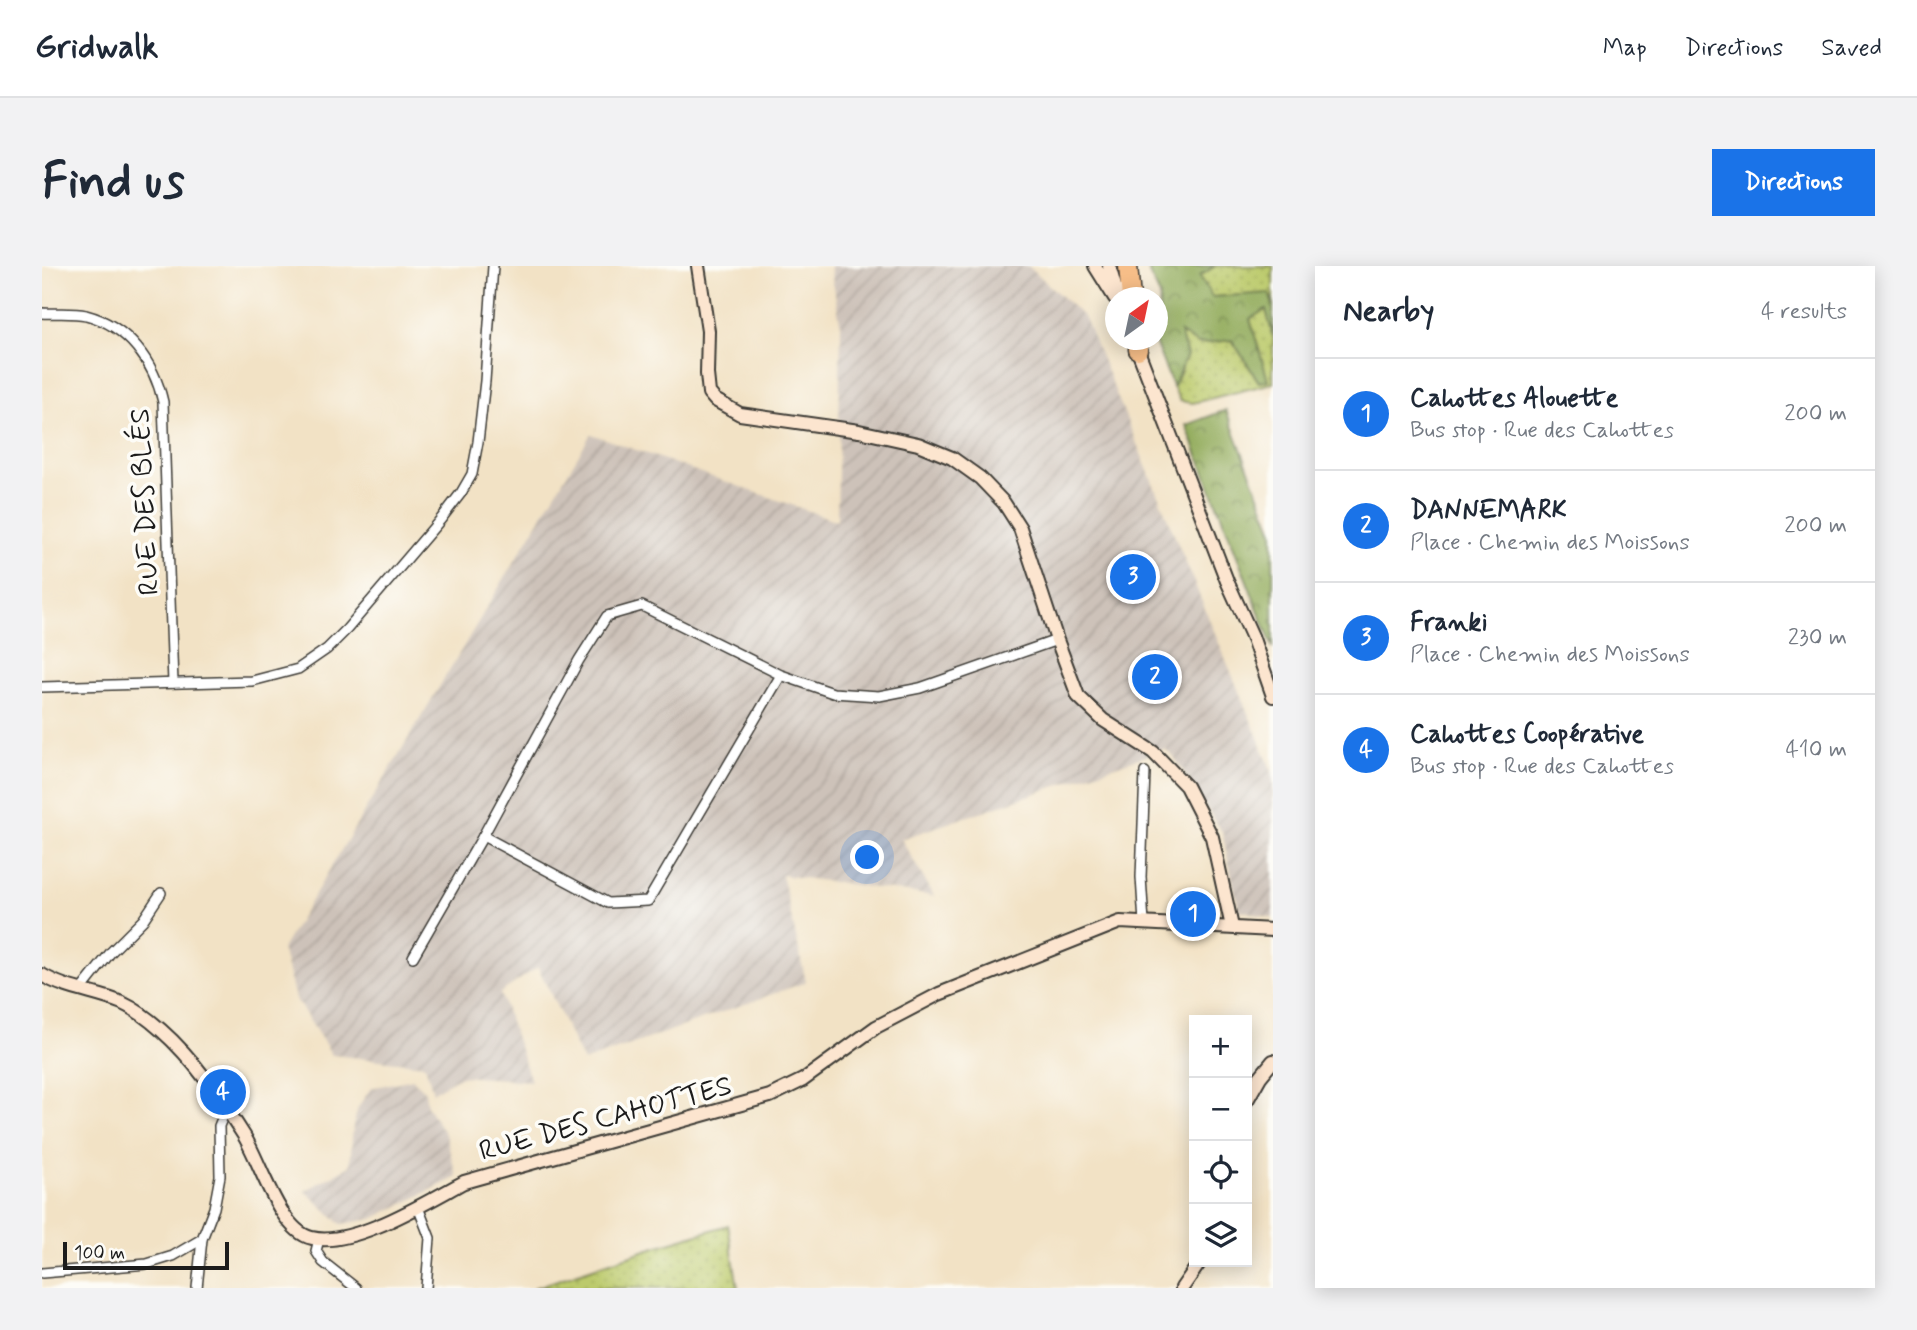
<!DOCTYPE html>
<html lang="en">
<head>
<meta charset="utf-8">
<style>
  body { margin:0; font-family:Mynerve,sans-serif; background:#f2f2f3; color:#1f2937 }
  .controls { position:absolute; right:21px; bottom:21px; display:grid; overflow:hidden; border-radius:0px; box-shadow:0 4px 18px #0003 }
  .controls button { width:63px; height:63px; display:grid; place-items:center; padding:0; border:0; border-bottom:2px solid #e0e1e3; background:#fff; color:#1f2937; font:35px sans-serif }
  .compass { position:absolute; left:1063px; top:21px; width:63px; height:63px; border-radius:50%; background:#fff; box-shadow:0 4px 18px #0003; rotate:33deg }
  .scale { position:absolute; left:21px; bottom:18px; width:166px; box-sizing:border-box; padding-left:7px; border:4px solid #1c1c1c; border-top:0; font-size:19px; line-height:24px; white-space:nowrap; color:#1c1c1c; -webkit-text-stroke:5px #fdfcf7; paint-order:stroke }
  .you { position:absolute; left:826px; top:592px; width:24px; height:24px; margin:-18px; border:5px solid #fff; border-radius:50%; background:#1a73e8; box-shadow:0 0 0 10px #1a73e833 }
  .badge { display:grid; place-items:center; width:46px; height:46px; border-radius:50%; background:#1a73e8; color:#fff; font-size:23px; font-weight:700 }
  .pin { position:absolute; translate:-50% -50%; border:4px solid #fff; box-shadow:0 2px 7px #0006 }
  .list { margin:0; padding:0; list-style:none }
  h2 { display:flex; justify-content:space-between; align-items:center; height:91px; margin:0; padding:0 28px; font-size:30px }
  h2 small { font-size:23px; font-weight:400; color:#747a83 }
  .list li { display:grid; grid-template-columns:46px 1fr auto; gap:21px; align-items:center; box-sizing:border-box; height:112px; padding:0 28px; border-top:2px solid #e0e1e3 }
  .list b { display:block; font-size:26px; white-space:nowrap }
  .list p { margin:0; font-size:23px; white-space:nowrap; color:#747a83 }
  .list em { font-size:23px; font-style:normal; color:#747a83 }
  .icon { flex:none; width:38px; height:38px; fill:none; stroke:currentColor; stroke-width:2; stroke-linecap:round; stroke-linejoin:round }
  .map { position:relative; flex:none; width:1231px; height:1022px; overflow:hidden; border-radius:0px }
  header { display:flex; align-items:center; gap:42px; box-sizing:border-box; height:98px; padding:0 35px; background:#fff; border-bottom:2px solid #e0e1e3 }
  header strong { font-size:33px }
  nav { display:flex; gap:38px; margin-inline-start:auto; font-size:24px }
  .intro { display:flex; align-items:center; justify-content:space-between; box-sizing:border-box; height:168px; padding:0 42px }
  h1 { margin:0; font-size:49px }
  .button { padding:18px 32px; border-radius:0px; background:#1a73e8; color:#fff; font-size:24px; font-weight:700 }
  main { display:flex; gap:42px; padding:0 42px }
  aside { flex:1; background:#fff; border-radius:0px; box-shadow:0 4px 18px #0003 }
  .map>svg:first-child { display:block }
  .industrial { fill:url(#industrial-furrows) }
  .grass { fill:url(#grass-dots); stroke:#6c7344; stroke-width:2 }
  .forest { fill:url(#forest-crowns); stroke:#58653e; stroke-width:2 }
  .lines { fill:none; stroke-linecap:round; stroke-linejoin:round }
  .street-casing { stroke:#3c3a35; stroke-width:12 }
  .secondary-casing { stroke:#3c3a35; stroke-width:16 }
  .highway-casing { stroke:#3c3a35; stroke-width:21 }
  .street { stroke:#fff; stroke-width:9 }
  .secondary { stroke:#fce5cf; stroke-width:12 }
  .highway { stroke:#f7be88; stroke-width:18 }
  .labels { text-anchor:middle; stroke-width:7; stroke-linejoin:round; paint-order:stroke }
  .street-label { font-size:28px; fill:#1c1c1c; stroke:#fdfcf7 }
</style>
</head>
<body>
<header>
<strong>Gridwalk</strong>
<nav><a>Map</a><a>Directions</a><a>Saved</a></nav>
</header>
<div class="intro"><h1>Find us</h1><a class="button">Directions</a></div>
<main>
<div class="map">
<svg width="1231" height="1022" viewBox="0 0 1231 1022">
  <defs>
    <pattern id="industrial-furrows" width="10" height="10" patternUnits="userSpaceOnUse" patternTransform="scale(1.75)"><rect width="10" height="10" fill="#cdc2b9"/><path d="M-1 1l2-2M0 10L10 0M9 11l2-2" fill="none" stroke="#afa69e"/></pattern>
    <pattern id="grass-dots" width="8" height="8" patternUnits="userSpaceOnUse" patternTransform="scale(1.75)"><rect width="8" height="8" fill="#bcca6c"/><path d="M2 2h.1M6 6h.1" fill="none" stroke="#a1ad5d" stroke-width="1.8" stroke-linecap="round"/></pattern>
    <pattern id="forest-crowns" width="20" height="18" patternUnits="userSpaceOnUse" patternTransform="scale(1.75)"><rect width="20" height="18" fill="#95ae60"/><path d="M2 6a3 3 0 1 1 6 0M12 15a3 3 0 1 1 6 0" fill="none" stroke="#798d4e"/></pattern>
  </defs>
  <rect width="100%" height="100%" fill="#fdfcf7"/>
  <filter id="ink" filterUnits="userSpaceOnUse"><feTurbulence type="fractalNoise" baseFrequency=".0143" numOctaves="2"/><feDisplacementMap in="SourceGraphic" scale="14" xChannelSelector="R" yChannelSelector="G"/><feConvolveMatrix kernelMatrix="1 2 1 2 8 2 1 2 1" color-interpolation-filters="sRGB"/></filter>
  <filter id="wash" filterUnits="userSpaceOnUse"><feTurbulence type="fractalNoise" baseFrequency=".00686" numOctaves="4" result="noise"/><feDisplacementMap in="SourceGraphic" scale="28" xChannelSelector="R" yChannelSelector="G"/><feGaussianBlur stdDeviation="1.57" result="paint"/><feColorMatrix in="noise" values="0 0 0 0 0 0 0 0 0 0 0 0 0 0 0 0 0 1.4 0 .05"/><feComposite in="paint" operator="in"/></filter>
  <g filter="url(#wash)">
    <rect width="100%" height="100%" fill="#f2e2c5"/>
    <!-- industrial -->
    <g class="industrial">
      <path d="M 788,0 L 986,0 L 1043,52 L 1231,508 L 1231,652 L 1197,644 L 1180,566 L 1132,491 L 1123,483 L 859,573 L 892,630 L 740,609 L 764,716 L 541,796 L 496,701 L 458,727 L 489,815 L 419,810 L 391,826 L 383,799 L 290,789 L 253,732 L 240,683 L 549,168 L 795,255 L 799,61 Z"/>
      <path d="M 371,813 L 383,826 L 385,840 L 403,868 L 415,911 L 330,953 L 299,958 L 263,925 L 308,900 L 311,860 L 316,842 L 329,822 Z"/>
    </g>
    <!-- grass -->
    <g class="grass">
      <path d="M 1173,0 L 1231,0 L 1231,39 L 1227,28 L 1170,31 L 1158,10 Z"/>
      <path d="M 1224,43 L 1231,71 L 1231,117 L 1151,137 L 1138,135 L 1131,121 L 1140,103 L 1137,66 L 1156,78 L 1190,74 L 1217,116 L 1208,52 Z"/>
      <path d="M 686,959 L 696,1022 L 492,1022 L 607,983 Z"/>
    </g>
    <!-- forest -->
    <g class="forest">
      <path d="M 1107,0 L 1173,0 L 1158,10 L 1170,31 L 1227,27 L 1231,39 L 1231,71 L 1224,43 L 1208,53 L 1226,114 L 1217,116 L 1190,74 L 1156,78 L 1138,67 L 1145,89 L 1131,121 L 1112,74 L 1115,74 L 1118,30 L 1107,7 Z"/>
      <path d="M 1184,144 L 1231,265 L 1231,382 L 1144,159 Z"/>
    </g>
  </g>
  <g filter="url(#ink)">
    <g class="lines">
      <defs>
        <g id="street">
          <path d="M 0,47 C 14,48 31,46 44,49 C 86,60 112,96 121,136 L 131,417"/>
          <path d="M 739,409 L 606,635 L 566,637 L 441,570 L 537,394 L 565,350 L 600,340 L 739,409 L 791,427 L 837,430 L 878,422 L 1015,374"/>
          <path d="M 0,421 L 210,415 L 256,403 L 285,383 L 305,363 L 399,253 L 419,227 L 430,208 L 436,176 L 443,115 L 451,0"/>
          <path d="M 1102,657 L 1099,611 L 1103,506"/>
          <path d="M 371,691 L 441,570"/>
          <path d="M 38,725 L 69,686 L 101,654 L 119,627"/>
          <path d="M 376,941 L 388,972 L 384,1022"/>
          <path d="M 277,973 L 274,985 L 281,996 L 314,1022"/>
          <path d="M 0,1007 L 105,998 L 131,990 L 160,973"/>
          <path d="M 155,1022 L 160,973 L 172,942 L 178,910 L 177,860 L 184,843"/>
        </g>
        <g id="secondary">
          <path d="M 656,0 L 666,65 L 665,108 L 667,127 L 673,134 L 698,148 L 817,165 L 876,178 L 910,192 L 938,212 L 962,237 L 978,262 L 1015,374 L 1036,430 L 1061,454 L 1111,486 L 1144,520 L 1170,571 L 1190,661"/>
          <path d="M 1053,0 L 1073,32"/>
          <path d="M 1067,0 L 1076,31"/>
          <path d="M 1093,77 L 1185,315 L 1210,370 L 1231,430"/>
          <path d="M 0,709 C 25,724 54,726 80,737 C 93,743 109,755 119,764 C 152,793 178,832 201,868 C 218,894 237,965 270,972 C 311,982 386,935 422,916 L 728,830 L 761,814 L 834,761 L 897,728 L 1078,656 L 1231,664"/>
          <path d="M 1205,834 L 1218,811 L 1231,795"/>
          <path d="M 1140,1022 L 1158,996"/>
        </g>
        <g id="highway">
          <path d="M 1086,0 L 1089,32"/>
          <path d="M 1096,84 L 1096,74"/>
        </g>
      </defs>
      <!-- street casing -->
      <use href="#street" class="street-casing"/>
      <!-- secondary casing -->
      <use href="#secondary" class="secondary-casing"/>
      <!-- highway casing -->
      <use href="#highway" class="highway-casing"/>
      <!-- street -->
      <use href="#street" class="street"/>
      <!-- secondary -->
      <use href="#secondary" class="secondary"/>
      <!-- highway -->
      <use href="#highway" class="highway"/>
    </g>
  </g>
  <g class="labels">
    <!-- street labels -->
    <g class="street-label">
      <text transform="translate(101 236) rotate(-93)" y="10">RUE DES BLÉS</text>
      <text transform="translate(563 851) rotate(-15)" y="10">RUE DES CAHOTTES</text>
    </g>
  </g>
</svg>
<div class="controls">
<button>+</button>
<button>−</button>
<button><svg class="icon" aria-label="locate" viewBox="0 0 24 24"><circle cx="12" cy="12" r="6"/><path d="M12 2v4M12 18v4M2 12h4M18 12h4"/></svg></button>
<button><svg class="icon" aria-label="layers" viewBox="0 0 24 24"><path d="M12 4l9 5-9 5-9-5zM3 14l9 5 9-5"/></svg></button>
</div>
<svg class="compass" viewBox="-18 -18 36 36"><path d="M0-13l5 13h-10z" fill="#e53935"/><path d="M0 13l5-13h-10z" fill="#747a83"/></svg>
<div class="scale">100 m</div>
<div class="you"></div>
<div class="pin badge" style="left:1151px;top:648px">1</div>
<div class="pin badge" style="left:1113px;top:411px">2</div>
<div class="pin badge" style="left:1091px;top:311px">3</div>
<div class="pin badge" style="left:181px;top:826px">4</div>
</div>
<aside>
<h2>Nearby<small>4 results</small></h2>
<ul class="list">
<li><span class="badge">1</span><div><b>Cahottes Alouette</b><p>Bus stop · Rue des Cahottes</p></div><em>200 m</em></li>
<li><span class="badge">2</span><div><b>DANNEMARK</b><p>Place · Chemin des Moissons</p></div><em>200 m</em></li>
<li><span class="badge">3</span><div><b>Franki</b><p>Place · Chemin des Moissons</p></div><em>230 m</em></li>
<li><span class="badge">4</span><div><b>Cahottes Coopérative</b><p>Bus stop · Rue des Cahottes</p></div><em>410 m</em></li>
</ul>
</aside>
</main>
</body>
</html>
